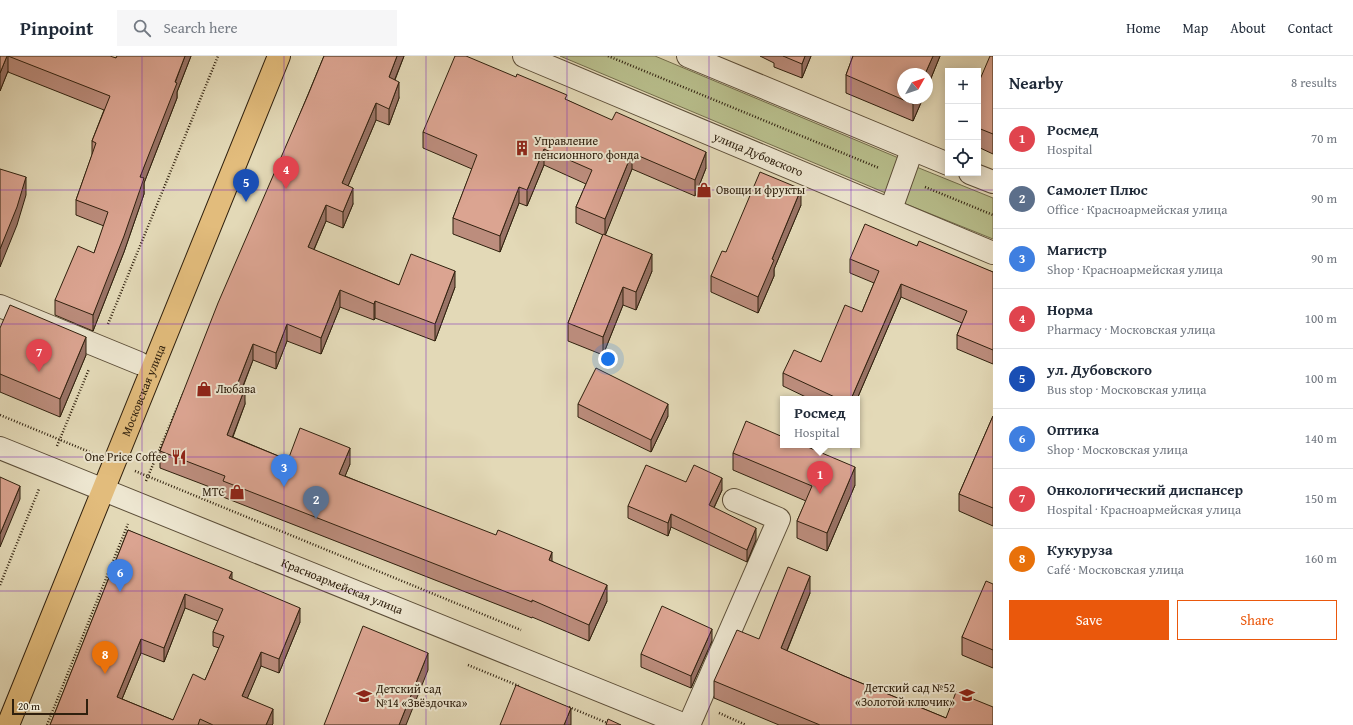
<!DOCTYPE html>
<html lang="en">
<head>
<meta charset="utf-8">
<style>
  body { margin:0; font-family:"Gentium Book Plus",serif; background:#f6f6f7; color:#1f2937 }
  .controls { position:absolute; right:12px; top:12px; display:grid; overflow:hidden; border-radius:0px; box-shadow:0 2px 10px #0003 }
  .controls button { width:36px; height:36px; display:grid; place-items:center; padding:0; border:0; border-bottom:1px solid #e0e1e3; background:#fff; color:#1f2937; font:20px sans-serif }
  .compass { position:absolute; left:897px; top:12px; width:36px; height:36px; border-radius:50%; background:#fff; box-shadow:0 2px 10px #0003; rotate:50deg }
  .scale { position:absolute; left:12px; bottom:10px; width:76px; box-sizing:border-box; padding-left:4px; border:2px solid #2f200e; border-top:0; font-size:11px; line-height:14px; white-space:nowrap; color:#2f200e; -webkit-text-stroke:3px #ede6d0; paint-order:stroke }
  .you { position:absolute; left:608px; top:303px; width:14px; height:14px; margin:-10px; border:3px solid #fff; border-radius:50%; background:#1a73e8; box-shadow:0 0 0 6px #1a73e833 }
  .badge { display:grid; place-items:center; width:26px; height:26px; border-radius:50%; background:#ea580c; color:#fff; font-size:13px; font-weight:700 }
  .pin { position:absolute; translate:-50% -33px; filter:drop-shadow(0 1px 2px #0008) }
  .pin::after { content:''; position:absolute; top:21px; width:14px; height:12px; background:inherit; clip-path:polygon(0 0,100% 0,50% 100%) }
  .popup { position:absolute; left:780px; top:340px; width:80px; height:52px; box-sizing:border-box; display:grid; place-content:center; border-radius:0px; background:#fff; filter:drop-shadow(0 1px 3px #0005); font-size:13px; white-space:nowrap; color:#747a83 }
  .popup b { font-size:15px; color:#1f2937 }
  .popup::after { content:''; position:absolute; left:50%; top:100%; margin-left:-8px; border:8px solid transparent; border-top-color:#fff }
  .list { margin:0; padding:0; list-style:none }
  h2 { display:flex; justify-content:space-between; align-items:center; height:52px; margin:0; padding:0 16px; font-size:17px }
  h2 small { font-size:13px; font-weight:400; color:#747a83 }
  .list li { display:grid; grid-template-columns:26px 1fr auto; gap:12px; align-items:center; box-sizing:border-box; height:60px; padding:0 16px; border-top:1px solid #e0e1e3 }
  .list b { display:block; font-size:15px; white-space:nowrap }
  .list p { margin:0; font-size:13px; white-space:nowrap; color:#747a83 }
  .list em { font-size:13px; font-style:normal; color:#747a83 }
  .actions { display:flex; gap:8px; padding:12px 16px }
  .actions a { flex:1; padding:9px 0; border:1px solid #ea580c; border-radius:0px; text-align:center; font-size:14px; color:#ea580c }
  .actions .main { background:#ea580c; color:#fff }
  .icon { flex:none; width:22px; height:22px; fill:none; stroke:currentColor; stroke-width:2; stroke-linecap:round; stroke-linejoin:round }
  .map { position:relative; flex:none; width:993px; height:669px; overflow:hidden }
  header { display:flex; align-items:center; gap:24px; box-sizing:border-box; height:56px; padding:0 20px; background:#fff; border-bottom:1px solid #e0e1e3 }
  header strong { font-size:19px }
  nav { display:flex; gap:22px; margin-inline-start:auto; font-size:14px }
  .search { width:280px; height:36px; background:#f6f6f7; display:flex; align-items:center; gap:10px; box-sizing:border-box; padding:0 14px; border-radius:0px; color:#747a83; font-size:15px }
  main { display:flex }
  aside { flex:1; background:#fff }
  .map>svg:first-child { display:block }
  .green { fill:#b8be8c; stroke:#746f4d }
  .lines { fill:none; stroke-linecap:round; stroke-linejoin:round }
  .minor-casing { stroke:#5c4e38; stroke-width:24 }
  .major-casing { stroke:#2f200e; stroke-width:24 }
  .path { stroke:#2f200e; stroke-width:2.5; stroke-dasharray:1 2; stroke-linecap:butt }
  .minor { stroke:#ede6d0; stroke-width:22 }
  .major { stroke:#e2bc7c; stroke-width:22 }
  .wall { fill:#bc8d7d; stroke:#2f200e; fill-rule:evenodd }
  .shaded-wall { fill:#997366; stroke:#2f200e }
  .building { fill:#dba491; stroke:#2f200e; fill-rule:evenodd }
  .grid { fill:none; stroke:#7b2cbf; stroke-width:1; stroke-opacity:0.55 }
  .labels { text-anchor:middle; stroke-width:4; stroke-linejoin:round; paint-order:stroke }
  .poi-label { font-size:12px; fill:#2f200e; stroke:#ede6d0; text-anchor:start }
  .street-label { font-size:12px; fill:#2f200e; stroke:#ede6d0 }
</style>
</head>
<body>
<header>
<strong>Pinpoint</strong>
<div class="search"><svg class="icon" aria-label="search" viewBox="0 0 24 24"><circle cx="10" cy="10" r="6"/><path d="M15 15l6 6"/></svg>Search here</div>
<nav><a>Home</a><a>Map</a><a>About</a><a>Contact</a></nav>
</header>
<main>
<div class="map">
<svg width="993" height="669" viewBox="0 0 993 669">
  <rect width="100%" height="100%" fill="#e3d9b7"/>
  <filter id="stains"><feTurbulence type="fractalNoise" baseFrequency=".005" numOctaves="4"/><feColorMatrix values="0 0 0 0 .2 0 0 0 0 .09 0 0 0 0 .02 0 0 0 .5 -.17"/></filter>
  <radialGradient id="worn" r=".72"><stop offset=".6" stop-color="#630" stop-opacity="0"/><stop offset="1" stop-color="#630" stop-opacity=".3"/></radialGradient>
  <!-- green -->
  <g class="green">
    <path d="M 560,0 L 655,0 L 901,103 L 888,138 Z"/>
    <path d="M 914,110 L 993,142 L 993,183 L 901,146 Z"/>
  </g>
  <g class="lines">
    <defs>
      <g id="minor">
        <path id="s1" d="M 524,0 L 993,197"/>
        <path d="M 688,0 L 948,108"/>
        <path d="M 970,117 L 993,126"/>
        <path d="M 891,153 L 912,94"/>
        <path d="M 0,250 L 139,307"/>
        <path id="s2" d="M 0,392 L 685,669"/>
        <path d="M 689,669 L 779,463 L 734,444"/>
      </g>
      <g id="major">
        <path id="s3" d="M 8,669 L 279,0"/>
      </g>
    </defs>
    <!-- minor casing -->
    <use href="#minor" class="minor-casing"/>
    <!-- major casing -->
    <use href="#major" class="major-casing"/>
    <!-- path -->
    <g class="path">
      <path d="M 608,0 L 879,112"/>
      <path d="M 925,131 L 993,159"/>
      <path d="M 108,268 L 218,0"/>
      <path d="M 0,359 L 92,397"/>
      <path d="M 57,390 L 89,313"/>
      <path d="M 135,415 L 521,574"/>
      <path d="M 146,425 L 184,336"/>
      <path d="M 0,529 L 39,433"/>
      <path d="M 468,609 L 519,630"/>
      <path d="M 569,651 L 612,669"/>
      <path d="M 719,657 L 746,669"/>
      <path d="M 47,669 L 128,468"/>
    </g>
    <!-- minor -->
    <use href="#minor" class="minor"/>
    <!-- major -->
    <use href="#major" class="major"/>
  </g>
  <!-- wall -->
  <g class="wall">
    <path d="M 0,0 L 116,2 L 117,0 L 191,0 L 177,36 L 177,42 L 144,127 L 144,138 L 124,196 L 93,275 L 55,259 L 55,244 L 94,197 L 104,170 L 76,159 L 76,144 L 92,99 L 92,85 L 104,54 L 8,16 L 8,15 L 0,35 Z"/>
    <path d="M 324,0 L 404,0 L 395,24 L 399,42 L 389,69 L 376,64 L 348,130 L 353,148 L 343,172 L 326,165 L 314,194 L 399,229 L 455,231 L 435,285 L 375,262 L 374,264 L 340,251 L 321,298 L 287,285 L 276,313 L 253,304 L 243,331 L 245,348 L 233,381 L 288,404 L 350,408 L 345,420 L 552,505 L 607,545 L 589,585 L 532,561 L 532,562 L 223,441 L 223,436 L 160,412 L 160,395 Z"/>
    <path d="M 760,0 L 811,0 L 802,22 L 774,11 L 774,7 Z"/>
    <path d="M 853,0 L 940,0 L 927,32 L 927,18 L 903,42 L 923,42 L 913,65 L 846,37 L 846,19 Z"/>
    <path d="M 993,0 L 993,98 L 978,91 L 978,28 Z"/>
    <path d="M 567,44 L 706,112 L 695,140 L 632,113 L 605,179 L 652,215 L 636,254 L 623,249 L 603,299 L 568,285 L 568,267 L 603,179 L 576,167 L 576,151 L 586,128 L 544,109 L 527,150 L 519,147 L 500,196 L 453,178 L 453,162 L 472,113 L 423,92 L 423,76 Z"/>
    <path d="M 801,149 L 774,213 L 774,220 L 758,257 L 711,236 L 711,220 L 726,196 Z"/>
    <path d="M 917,190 L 993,216 L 993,308 L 957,293 L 957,279 L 962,267 L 901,241 L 857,343 L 810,343 L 783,330 L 783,317 L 821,306 L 862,256 L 874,227 L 850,217 L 850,203 Z"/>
    <path d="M 0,272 L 86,299 L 60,361 L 0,336 Z"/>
    <path d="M 578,348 L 668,360 L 651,396 L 578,361 Z"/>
    <path d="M 993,360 L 993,470 L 959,455 L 959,438 Z"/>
    <path d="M 733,397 L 855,429 L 827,495 L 797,482 L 797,465 L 806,445 L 733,414 Z"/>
    <path d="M 686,426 L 722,434 L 714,452 L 756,484 L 747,506 L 671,471 L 668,480 L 628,462 L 628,450 Z"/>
    <path d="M 128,474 L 232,523 L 300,566 L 279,617 L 261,610 L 247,642 L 273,668 L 272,669 L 50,669 ZM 185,552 L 218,565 L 213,576 L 213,590 L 219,592 L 205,624 L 173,664 L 122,643 L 141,597 L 164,606 Z"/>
    <path d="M 993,528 L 993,612 L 962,599 L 962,581 Z"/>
    <path d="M 810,537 L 787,595 L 844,620 L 946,662 L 993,669 L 779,669 L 714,642 L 714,625 Z"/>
    <path d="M 712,585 L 691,632 L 641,611 L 641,598 Z"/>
  </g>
  <!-- shaded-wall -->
  <g class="shaded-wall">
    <path d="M 7,0 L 14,0 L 8,0 L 8,15 L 0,35 L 0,17 Z"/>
    <path d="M 185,0 L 191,0 L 177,36 L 177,42 L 144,127 L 144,138 L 124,196 L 93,275 L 93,259 L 140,121 Z"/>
    <path d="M 397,0 L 404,0 L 389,38 L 389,21 Z"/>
    <path d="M 805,0 L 811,0 L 802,22 L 802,8 Z"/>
    <path d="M 933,0 L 940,0 L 927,32 L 927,18 L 925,18 Z"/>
    <path d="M 399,26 L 399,42 L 389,69 L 389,53 Z"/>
    <path d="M 915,42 L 923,42 L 913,65 L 913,48 Z"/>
    <path d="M 376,47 L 376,64 L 342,144 L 342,127 Z"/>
    <path d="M 544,93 L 544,109 L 527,150 L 527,134 Z"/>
    <path d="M 706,96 L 706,112 L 695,140 L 695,124 Z"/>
    <path d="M 632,97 L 632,113 L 605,180 L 605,163 Z"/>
    <path d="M 26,121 L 26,139 L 17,169 L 0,211 L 0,193 Z"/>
    <path d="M 519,131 L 519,147 L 500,196 L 500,180 Z"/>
    <path d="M 353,132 L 353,148 L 343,172 L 343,156 Z"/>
    <path d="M 801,133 L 801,149 L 774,213 L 774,220 L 758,257 L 758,241 L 772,203 Z"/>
    <path d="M 326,149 L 326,165 L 308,207 L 308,191 Z"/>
    <path d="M 652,198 L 652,215 L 636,254 L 636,236 Z"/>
    <path d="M 455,215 L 455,231 L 435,285 L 435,268 Z"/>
    <path d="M 901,228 L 901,241 L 857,343 L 851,343 Z"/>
    <path d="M 623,231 L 623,249 L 603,299 L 603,281 Z"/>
    <path d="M 340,234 L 340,251 L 321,298 L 321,282 Z"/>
    <path d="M 375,245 L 375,262 L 374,264 L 374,248 Z"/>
    <path d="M 287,268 L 287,285 L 276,313 L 276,297 Z"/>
    <path d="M 86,281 L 86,299 L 60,361 L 60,343 Z"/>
    <path d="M 253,288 L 253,304 L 237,345 L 237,329 Z"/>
    <path d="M 245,332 L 245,348 L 227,395 L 227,379 Z"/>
    <path d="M 668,348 L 668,360 L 651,396 L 651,384 Z"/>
    <path d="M 350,392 L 350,408 L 339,435 L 339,418 Z"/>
    <path d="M 855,411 L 855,429 L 827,495 L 827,477 Z"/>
    <path d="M 722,422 L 722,434 L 709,462 L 709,449 Z"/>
    <path d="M 20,430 L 20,443 L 0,491 L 0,478 Z"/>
    <path d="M 671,458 L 671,471 L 668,480 L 668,467 Z"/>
    <path d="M 756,472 L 756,484 L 747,506 L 747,494 Z"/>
    <path d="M 552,496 L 552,513 L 549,504 Z"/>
    <path d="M 232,516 L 232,531 L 229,522 Z"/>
    <path d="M 810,520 L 810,537 L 781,609 L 781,592 Z"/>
    <path d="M 607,529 L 607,545 L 589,585 L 589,569 Z"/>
    <path d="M 185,538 L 185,552 L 164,606 L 164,592 Z"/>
    <path d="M 300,552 L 300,566 L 279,617 L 279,603 Z"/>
    <path d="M 712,573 L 712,585 L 691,632 L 691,620 Z"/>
    <path d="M 141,583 L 141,597 L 117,655 L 117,641 Z"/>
    <path d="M 261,596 L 261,610 L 242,655 L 242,640 Z"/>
    <path d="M 428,597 L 428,614 L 406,669 L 399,669 Z"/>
    <path d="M 571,652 L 571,669 L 564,669 Z"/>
    <path d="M 273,653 L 273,668 L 272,669 L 266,669 Z"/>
  </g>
  <!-- building -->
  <g class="building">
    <path d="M 0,0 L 7,0 L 0,17 Z"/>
    <path d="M 8,0 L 110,0 L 116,2 L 117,0 L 185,0 L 175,26 L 177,27 L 140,121 L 144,122 L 124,180 L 93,259 L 55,244 L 78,190 L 94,197 L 108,156 L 76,144 L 96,87 L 92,85 L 110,40 Z"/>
    <path d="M 324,0 L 397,0 L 389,21 L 399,26 L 389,53 L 376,47 L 342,127 L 353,132 L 343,156 L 326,149 L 308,191 L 399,229 L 411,198 L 455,215 L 435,268 L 375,245 L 374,248 L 340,234 L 321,282 L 287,268 L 276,297 L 253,288 L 237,329 L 245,332 L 227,379 L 288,404 L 300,372 L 350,392 L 339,418 L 496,479 L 498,474 L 552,496 L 549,504 L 607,529 L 589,569 L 532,544 L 532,546 L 223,425 L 225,420 L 160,395 L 218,247 L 308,39 Z"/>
    <path d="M 455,0 L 466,0 L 516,21 L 517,18 L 567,39 L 565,43 L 612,64 L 616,56 L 706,96 L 695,124 L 632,97 L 605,163 L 576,151 L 592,114 L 544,93 L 527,134 L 519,131 L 500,180 L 453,162 L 477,99 L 423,76 Z"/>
    <path d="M 783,0 L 805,0 L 802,8 Z"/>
    <path d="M 853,0 L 933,0 L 925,18 L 903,18 L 903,42 L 915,42 L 913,48 L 846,19 Z"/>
    <path d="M 990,0 L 993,0 L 993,78 L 978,72 L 978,28 Z"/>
    <path d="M 0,113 L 26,121 L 17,151 L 0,193 Z"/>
    <path d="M 760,116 L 801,133 L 772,203 L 774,204 L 758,241 L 711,220 L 722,195 L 726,196 Z"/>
    <path d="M 865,168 L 917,190 L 919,185 L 993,216 L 993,294 L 957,279 L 967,255 L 901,228 L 851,343 L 839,343 L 783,317 L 794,294 L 821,306 L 845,249 L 862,256 L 879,215 L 850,203 Z"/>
    <path d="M 603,178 L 652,198 L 636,236 L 623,231 L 603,281 L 568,267 Z"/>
    <path d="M 10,249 L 86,281 L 60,343 L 0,318 L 0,272 Z"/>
    <path d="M 596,312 L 668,348 L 651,384 L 578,348 Z"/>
    <path d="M 993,360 L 993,452 L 959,438 Z"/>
    <path d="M 746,365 L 783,381 L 783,389 L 803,389 L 855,411 L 827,477 L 797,465 L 812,430 L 733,397 Z"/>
    <path d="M 646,409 L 686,426 L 694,409 L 722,422 L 709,449 L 756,472 L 747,494 L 671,458 L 668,467 L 628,450 Z"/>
    <path d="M 0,421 L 20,430 L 0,478 Z"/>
    <path d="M 128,474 L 232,516 L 229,522 L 300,552 L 279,603 L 261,596 L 242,640 L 273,653 L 266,669 L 213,669 L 200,663 L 198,669 L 50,669 ZM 185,538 L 223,553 L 213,576 L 224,580 L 205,624 L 193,618 L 173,664 L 117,641 L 141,583 L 164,592 Z"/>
    <path d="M 788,511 L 810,520 L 781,592 L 844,620 L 946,662 L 956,636 L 993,651 L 993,669 L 820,669 L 714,625 L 737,574 L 759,583 Z"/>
    <path d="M 986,525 L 993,528 L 993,594 L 962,581 Z"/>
    <path d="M 662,550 L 712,573 L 691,620 L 641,598 Z"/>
    <path d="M 363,570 L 428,597 L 399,669 L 324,669 Z"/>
    <path d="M 516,629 L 571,652 L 564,669 L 500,669 Z"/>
    <path d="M 608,663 L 621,669 L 606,669 Z"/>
  </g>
  <!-- grid -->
  <path class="grid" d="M 142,0 L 142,669M 284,0 L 284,669M 426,0 L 426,669M 567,0 L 567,669M 709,0 L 709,669M 851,0 L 851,669M 0,134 L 993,134M 0,268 L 993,268M 0,401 L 993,401M 0,535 L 993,535"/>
  <!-- icons -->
  <defs>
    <symbol id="building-bare" viewBox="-9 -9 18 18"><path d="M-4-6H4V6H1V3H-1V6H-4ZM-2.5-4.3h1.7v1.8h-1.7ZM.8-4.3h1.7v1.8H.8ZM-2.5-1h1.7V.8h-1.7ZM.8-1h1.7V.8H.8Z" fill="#8f2418" stroke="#ede6d0" stroke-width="2.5" paint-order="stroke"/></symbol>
    <symbol id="shop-bare" viewBox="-9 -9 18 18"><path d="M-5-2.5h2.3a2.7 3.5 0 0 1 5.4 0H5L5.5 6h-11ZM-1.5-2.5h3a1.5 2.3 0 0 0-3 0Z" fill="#8f2418" stroke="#ede6d0" stroke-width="2.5" paint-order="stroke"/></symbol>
    <symbol id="restaurant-bare" viewBox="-9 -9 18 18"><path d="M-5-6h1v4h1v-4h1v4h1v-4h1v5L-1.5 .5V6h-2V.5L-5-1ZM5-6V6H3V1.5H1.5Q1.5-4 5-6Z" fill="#8f2418" stroke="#ede6d0" stroke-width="2.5" paint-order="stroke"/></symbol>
    <symbol id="school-bare" viewBox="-9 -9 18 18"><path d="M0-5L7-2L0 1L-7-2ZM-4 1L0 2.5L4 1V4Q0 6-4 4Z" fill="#8f2418" stroke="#ede6d0" stroke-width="2.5" paint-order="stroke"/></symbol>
  </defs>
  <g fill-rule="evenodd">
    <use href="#building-bare" x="511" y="81" width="22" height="22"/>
    <use href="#shop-bare" x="693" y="123" width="22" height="22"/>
    <use href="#shop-bare" x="193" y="322" width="22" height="22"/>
    <use href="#restaurant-bare" x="168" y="390" width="22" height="22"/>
    <use href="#shop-bare" x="226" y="425" width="22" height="22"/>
    <use href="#school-bare" x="956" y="628" width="22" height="22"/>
    <use href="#school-bare" x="353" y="629" width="22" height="22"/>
  </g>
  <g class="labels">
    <!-- poi labels -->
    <g class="poi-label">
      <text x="534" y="89">Управление<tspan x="534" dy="14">пенсионного фонда</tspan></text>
      <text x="716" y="138">Овощи и фрукты</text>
      <text x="216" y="337">Любава</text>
      <text x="167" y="405" text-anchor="end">One Price Coffee</text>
      <text x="225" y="440" text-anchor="end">МТС</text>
      <text x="955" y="636" text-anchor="end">Детский сад №52<tspan x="955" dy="14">«Золотой ключик»</tspan></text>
      <text x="376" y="637">Детский сад<tspan x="376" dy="14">№14 «Звёздочка»</tspan></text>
    </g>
    <!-- street labels -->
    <g class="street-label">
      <text dy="4" stroke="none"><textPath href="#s1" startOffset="254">улица Дубовского</textPath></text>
      <text dy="4" stroke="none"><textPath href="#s3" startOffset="361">Московская улица</textPath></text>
      <text dy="4" stroke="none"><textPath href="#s2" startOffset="369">Красноармейская улица</textPath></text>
    </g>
  </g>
  <rect width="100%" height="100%" filter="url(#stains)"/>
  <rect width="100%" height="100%" fill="url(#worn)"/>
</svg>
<div class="controls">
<button>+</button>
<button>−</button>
<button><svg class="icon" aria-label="locate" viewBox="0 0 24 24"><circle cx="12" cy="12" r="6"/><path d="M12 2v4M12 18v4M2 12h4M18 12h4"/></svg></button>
</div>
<svg class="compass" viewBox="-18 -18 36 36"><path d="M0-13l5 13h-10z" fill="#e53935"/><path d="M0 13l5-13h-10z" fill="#747a83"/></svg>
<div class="scale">20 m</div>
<div class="you"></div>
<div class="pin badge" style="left:820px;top:438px;background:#e0444e">1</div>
<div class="popup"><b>Росмед</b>Hospital</div>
<div class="pin badge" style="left:316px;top:463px;background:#5c6f8a">2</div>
<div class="pin badge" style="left:284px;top:431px;background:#3f7fe0">3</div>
<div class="pin badge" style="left:286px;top:133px;background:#e0444e">4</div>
<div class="pin badge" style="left:246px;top:146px;background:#1a4fb4">5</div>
<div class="pin badge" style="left:120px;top:536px;background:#3f7fe0">6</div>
<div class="pin badge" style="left:39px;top:316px;background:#e0444e">7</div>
<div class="pin badge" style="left:105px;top:618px;background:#e8710a">8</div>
</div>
<aside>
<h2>Nearby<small>8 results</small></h2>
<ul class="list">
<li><span class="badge" style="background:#e0444e">1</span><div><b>Росмед</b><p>Hospital</p></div><em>70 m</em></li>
<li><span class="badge" style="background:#5c6f8a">2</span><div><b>Самолет Плюс</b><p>Office · Красноармейская улица</p></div><em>90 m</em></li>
<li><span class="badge" style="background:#3f7fe0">3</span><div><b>Магистр</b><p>Shop · Красноармейская улица</p></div><em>90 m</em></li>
<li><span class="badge" style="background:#e0444e">4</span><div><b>Норма</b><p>Pharmacy · Московская улица</p></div><em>100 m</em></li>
<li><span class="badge" style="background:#1a4fb4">5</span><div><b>ул. Дубовского</b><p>Bus stop · Московская улица</p></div><em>100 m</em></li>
<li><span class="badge" style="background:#3f7fe0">6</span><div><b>Оптика</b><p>Shop · Московская улица</p></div><em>140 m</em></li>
<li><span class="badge" style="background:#e0444e">7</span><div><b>Онкологический диспансер</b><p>Hospital · Красноармейская улица</p></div><em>150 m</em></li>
<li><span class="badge" style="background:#e8710a">8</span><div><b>Кукуруза</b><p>Café · Московская улица</p></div><em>160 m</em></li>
</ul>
<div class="actions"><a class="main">Save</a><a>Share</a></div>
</aside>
</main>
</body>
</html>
